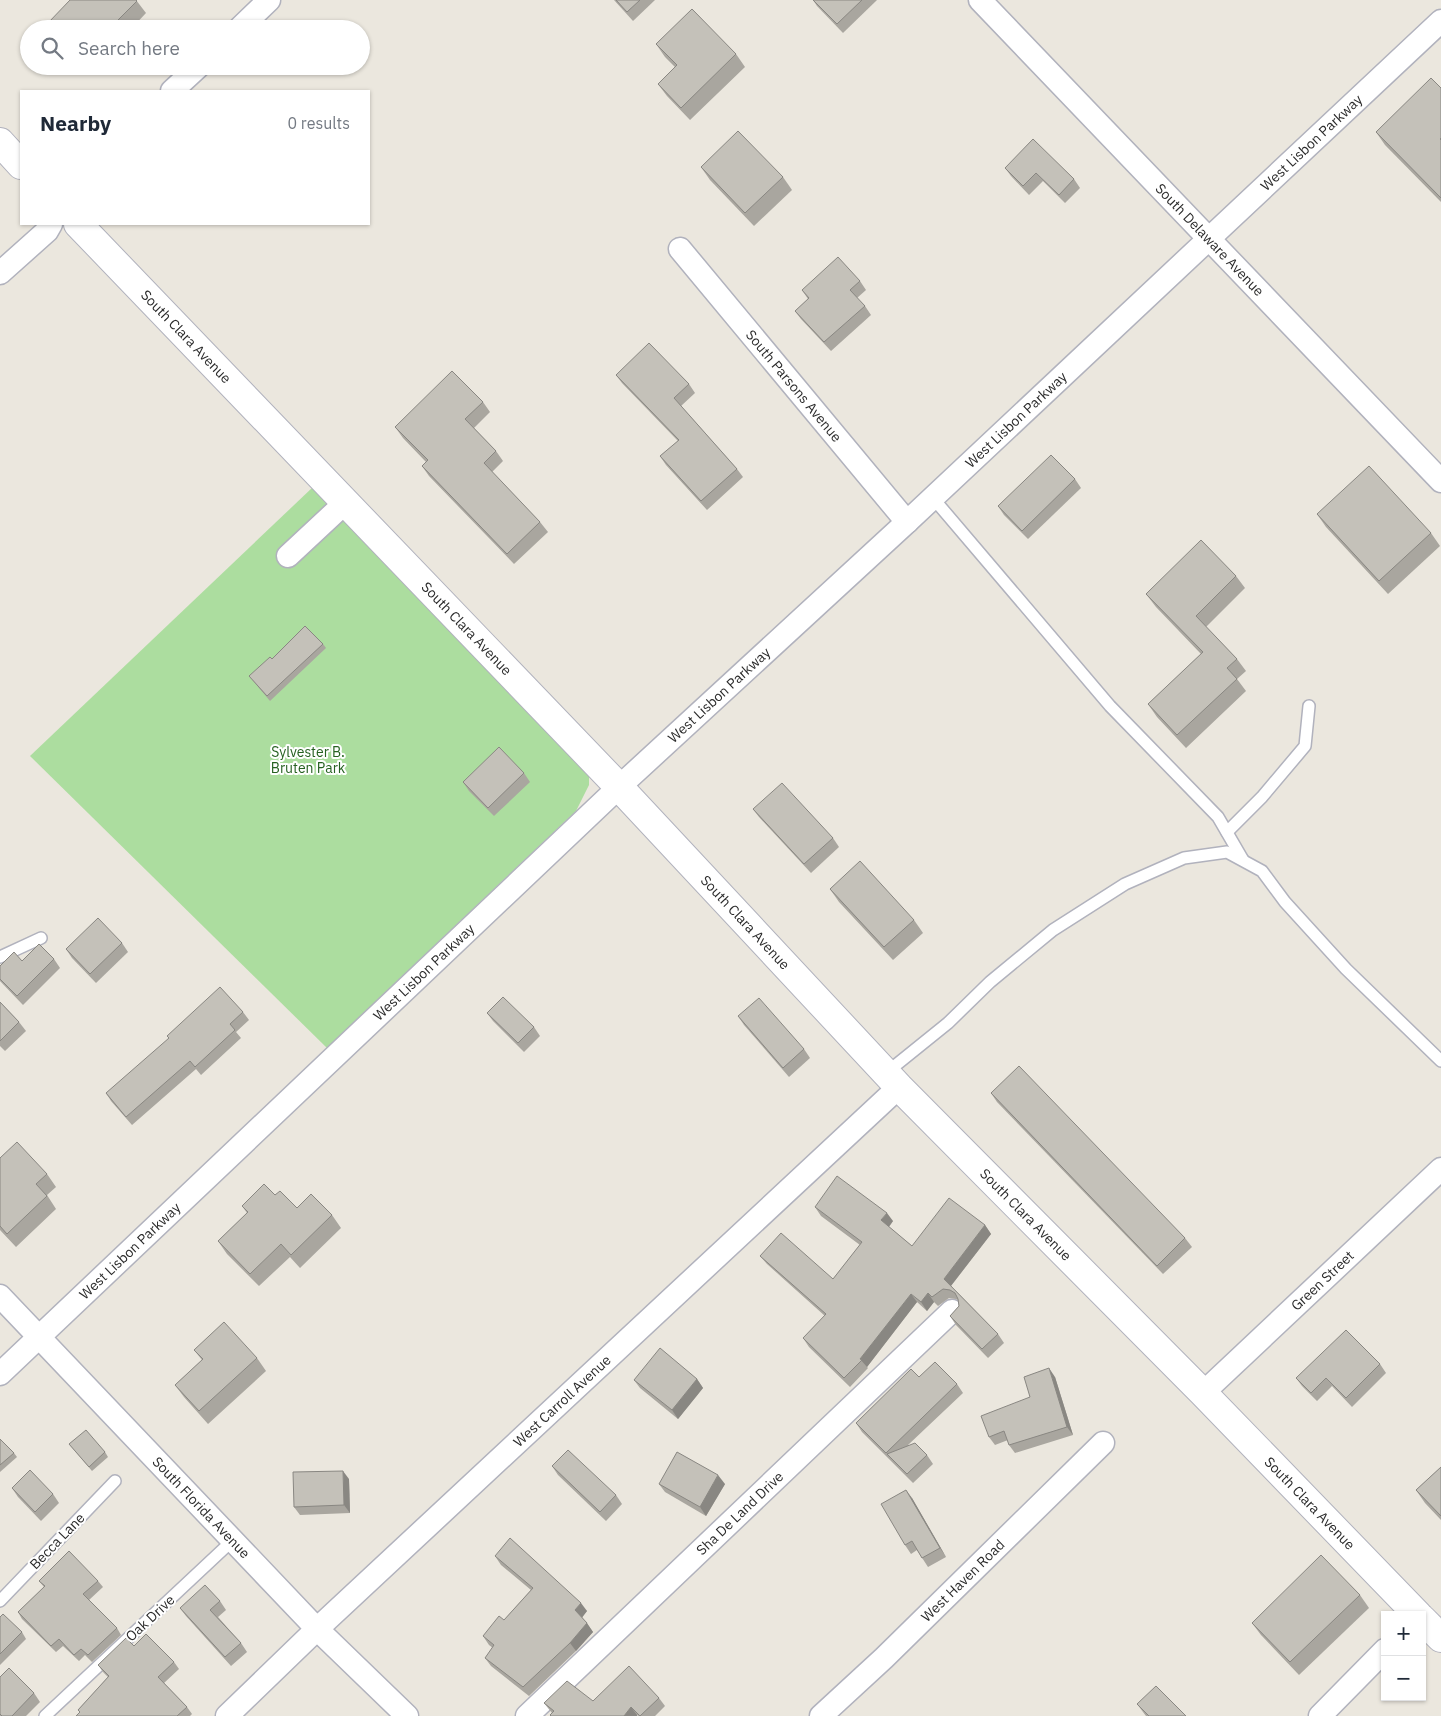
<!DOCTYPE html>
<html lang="en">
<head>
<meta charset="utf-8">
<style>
  body { margin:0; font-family:"IBM Plex Sans",sans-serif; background:#f2f2f3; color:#1f2937 }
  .controls { position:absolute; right:15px; bottom:15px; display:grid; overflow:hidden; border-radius:0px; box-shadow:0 1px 4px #0004 }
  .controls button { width:45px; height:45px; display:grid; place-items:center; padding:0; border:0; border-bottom:1px solid #e0e1e3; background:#fff; color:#1f2937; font:25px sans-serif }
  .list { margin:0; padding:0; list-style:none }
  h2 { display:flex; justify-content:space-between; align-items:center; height:65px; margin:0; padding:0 20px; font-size:21px }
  h2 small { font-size:16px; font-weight:400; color:#747a83 }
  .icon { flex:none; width:28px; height:28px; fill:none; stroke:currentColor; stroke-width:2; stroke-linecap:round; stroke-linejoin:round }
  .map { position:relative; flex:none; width:1441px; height:1716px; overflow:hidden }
  .search { position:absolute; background:#fff; box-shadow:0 1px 4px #0004; left:20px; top:20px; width:350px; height:55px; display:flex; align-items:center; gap:12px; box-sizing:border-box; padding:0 18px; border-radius:28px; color:#747a83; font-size:19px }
  .panel { position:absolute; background:#fff; box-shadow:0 1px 4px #0004; left:20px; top:90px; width:350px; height:135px; border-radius:0px }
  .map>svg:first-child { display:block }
  .green { fill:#acdd9f }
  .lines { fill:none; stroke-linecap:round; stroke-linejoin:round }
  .service-casing { stroke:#b1b2bd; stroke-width:14 }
  .minor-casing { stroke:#b1b2bd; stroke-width:25 }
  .tertiary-casing { stroke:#b1b2bd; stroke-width:30 }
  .service { stroke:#fff; stroke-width:11 }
  .minor { stroke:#fff; stroke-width:22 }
  .tertiary { stroke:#fff; stroke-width:28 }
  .wall { fill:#a9a69f }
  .shaded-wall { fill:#898782 }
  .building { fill:#c4c1b9; stroke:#898782 }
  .labels { text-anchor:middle; stroke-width:4; stroke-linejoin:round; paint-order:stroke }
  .street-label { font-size:14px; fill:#2b2b2b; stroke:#fff }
  .park-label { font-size:14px; fill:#266121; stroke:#fff }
</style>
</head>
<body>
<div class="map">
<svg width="1441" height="1716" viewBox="0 0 1441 1716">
  <rect width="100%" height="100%" fill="#ebe7de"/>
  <!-- green -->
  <path class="green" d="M 313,487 L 589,776 L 589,785 L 576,811 L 327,1048 L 30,756 Z"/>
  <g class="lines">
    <defs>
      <g id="service">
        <path d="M 933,498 L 1110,706 L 1218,817 L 1243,860"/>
        <path d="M 1227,832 L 1262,797 L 1305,746 L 1309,706"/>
        <path d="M 0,957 L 41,938"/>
        <path d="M 886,1073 L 948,1023 L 990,982 L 1053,930 L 1125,884 L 1184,858 L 1227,852 L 1262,871 L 1285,902 L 1346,969 L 1441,1061"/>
        <path d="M 0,1601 L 115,1481"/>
        <path d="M 45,1716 L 232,1541"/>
      </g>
      <g id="minor">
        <path id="s1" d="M 980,0 L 1441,481"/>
        <path d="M 239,29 L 269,0"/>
        <path d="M 172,91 L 199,66"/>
        <path id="s2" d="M 680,249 L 907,522"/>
        <path d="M 0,273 L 47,231 L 51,224"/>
        <path d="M 288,556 L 346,502"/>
        <path id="s3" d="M 0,1296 L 317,1629 L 407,1716"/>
        <path id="s4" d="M 0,1374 L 619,787 L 907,522 L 1441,21"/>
        <path id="s5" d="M 1203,1393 L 1441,1169"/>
        <path id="s6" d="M 227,1716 L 317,1629 L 899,1087"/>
        <path id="s7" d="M 527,1716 L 952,1311"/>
        <path id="s8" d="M 821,1716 L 884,1658 L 1103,1443"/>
        <path d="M 1320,1716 L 1385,1650"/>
      </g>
      <g id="tertiary">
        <path d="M 0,142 L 21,165"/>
        <path id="s9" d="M 78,224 L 619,787 L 899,1087 L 1203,1393 L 1418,1615"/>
        <path d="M 1422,1619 L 1441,1638"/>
      </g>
    </defs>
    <!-- service casing -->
    <use href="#service" class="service-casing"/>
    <!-- minor casing -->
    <use href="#minor" class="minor-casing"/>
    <!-- tertiary casing -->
    <use href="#tertiary" class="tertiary-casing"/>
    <!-- service -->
    <use href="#service" class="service"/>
    <!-- minor -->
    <use href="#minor" class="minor"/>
    <!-- tertiary -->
    <use href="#tertiary" class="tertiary"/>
  </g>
  <!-- wall -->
  <g class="wall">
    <path d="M 136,0 L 146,13 L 131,29 L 52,29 L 48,23 Z"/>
    <path d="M 614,0 L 655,0 L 633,21 Z"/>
    <path d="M 813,0 L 877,0 L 843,33 L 817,6 Z"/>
    <path d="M 656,44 L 736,54 L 745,67 L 690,120 L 667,96 L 658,84 L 675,67 L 665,57 Z"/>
    <path d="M 1441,88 L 1441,202 L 1385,145 L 1376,132 Z"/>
    <path d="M 701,167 L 783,177 L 792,190 L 754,226 L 710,180 Z"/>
    <path d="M 1005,168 L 1074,179 L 1080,188 L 1065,203 L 1043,181 L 1029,195 L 1011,176 Z"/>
    <path d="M 860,281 L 866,290 L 857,298 L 865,306 L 871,315 L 831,351 L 801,319 L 795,311 L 808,299 L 802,290 Z"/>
    <path d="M 616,375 L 689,384 L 695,393 L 681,406 L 737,469 L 743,477 L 707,510 L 666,465 L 660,456 L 678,441 L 622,383 Z"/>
    <path d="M 483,402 L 490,412 L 474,428 L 496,451 L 503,461 L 492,472 L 540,522 L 548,532 L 514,564 L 429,476 L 422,466 L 426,462 L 403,438 L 395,427 Z"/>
    <path d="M 1075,479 L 1081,488 L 1028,539 L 1004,515 L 998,506 Z"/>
    <path d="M 1317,514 L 1431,533 L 1440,546 L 1388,594 L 1326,527 Z"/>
    <path d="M 1236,576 L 1245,588 L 1206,627 L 1237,659 L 1246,671 L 1237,679 L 1246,691 L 1186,748 L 1157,717 L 1148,704 L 1201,654 L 1156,607 L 1146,594 Z"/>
    <path d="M 323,644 L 326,648 L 270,701 L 249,676 L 272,659 Z"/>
    <path d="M 524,773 L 530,782 L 494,816 L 469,791 L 463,782 Z"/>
    <path d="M 753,809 L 833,838 L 839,847 L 811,873 L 759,817 Z"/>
    <path d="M 830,889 L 914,920 L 923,933 L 893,960 L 839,902 Z"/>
    <path d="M 122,943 L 128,952 L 96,983 L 72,958 L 66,949 Z"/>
    <path d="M 54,959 L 60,968 L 23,1005 L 0,981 L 0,966 L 22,961 Z"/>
    <path d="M 0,1002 L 19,1022 L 26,1031 L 5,1051 L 0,1046 Z"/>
    <path d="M 243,1012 L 249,1020 L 236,1032 L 241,1038 L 201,1075 L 196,1069 L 132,1125 L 111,1101 L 106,1093 Z"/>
    <path d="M 487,1013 L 534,1027 L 540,1036 L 524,1052 L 493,1021 Z"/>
    <path d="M 738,1016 L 804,1049 L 810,1058 L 789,1077 L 744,1025 Z"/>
    <path d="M 991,1093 L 1185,1238 L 1192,1247 L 1163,1274 L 997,1102 Z"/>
    <path d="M 0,1158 L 47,1174 L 56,1187 L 47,1195 L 56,1209 L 16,1247 L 0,1230 Z"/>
    <path d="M 275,1195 L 297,1208 L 332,1215 L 341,1228 L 300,1268 L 290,1257 L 259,1286 L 227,1254 L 218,1241 L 247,1213 L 242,1206 Z"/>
    <path d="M 815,1207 L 893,1221 L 889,1227 L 912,1246 L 985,1225 L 991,1234 L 951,1286 L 998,1334 L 1004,1343 L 988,1358 L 956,1325 L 950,1316 L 959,1306 L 958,1300 L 956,1299 L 949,1298 L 938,1306 L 934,1302 L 927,1311 L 917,1302 L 867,1367 L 868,1368 L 850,1387 L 809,1347 L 803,1338 L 825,1316 L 767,1264 L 760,1256 L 833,1279 L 860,1245 L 821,1216 Z"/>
    <path d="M 194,1350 L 257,1358 L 266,1371 L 208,1424 L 184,1397 L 175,1385 L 202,1360 Z"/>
    <path d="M 1380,1364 L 1386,1373 L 1352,1407 L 1332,1386 L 1317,1401 L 1302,1386 L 1296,1378 Z"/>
    <path d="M 919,1377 L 957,1384 L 963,1393 L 908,1445 L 927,1455 L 933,1464 L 913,1483 L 862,1432 L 856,1423 Z"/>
    <path d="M 1055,1377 L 1073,1435 L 1015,1453 L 1009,1445 L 1008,1440 L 995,1445 L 989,1437 L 1030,1397 Z"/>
    <path d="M 697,1379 L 703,1388 L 678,1419 L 640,1388 L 634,1380 Z"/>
    <path d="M 0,1439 L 14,1453 L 17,1457 L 0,1472 Z"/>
    <path d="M 69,1444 L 105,1452 L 108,1457 L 92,1471 Z"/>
    <path d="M 552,1466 L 616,1495 L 622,1504 L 606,1521 L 558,1475 Z"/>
    <path d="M 1441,1467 L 1441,1520 L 1425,1503 L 1416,1490 Z"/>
    <path d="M 349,1479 L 350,1513 L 300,1515 L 294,1507 Z"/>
    <path d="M 659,1484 L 725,1484 L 706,1516 L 665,1492 Z"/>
    <path d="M 12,1488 L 53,1494 L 59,1503 L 41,1521 L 18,1497 Z"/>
    <path d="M 912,1498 L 946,1557 L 928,1567 L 917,1550 L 911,1554 L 905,1545 Z"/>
    <path d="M 495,1556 L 587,1611 L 582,1617 L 593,1632 L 576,1651 L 529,1696 L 491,1666 L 485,1658 L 493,1648 L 489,1645 L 483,1636 L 504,1620 L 531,1590 L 501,1565 Z"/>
    <path d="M 39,1581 L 98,1581 L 103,1587 L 89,1600 L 117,1628 L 121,1635 L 92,1662 L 85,1655 L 79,1661 L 63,1646 L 56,1652 L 22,1619 L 18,1612 L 44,1587 Z"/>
    <path d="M 1360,1595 L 1369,1608 L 1299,1675 L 1261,1635 L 1252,1623 Z"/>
    <path d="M 220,1601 L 226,1610 L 218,1617 L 241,1643 L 247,1652 L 231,1666 L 186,1616 L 180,1608 Z"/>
    <path d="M 0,1617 L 22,1632 L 26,1639 L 0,1665 Z"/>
    <path d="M 134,1646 L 174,1662 L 179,1669 L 164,1683 L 187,1707 L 192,1714 L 190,1716 L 76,1716 L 80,1712 L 78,1710 L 108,1677 L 103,1672 L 98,1665 Z"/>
    <path d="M 0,1677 L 34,1693 L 40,1702 L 26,1716 L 0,1716 Z"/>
    <path d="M 659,1698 L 665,1706 L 655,1716 L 638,1716 L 637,1715 L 637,1716 L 551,1716 L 552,1713 L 544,1703 Z"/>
    <path d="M 1137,1704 L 1186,1716 L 1146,1716 Z"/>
  </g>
  <!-- shaded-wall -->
  <g class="shaded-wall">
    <path d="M 887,1213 L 893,1221 L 887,1229 L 881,1220 Z"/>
    <path d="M 985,1225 L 991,1234 L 950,1287 L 944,1279 Z"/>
    <path d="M 928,1293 L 934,1302 L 927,1311 L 921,1302 Z"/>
    <path d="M 911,1294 L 917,1302 L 867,1367 L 860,1359 Z"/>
    <path d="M 1049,1368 L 1055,1377 L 1073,1435 L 1067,1427 Z"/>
    <path d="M 697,1379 L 703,1388 L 678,1419 L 672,1410 Z"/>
    <path d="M 343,1471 L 349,1479 L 350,1513 L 344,1505 Z"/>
    <path d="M 718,1475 L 725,1484 L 706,1516 L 700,1507 Z"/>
    <path d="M 906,1490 L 912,1498 L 946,1557 L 940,1548 Z"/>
    <path d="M 581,1603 L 587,1611 L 581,1619 L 575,1610 Z"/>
    <path d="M 587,1623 L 593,1632 L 576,1651 L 570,1643 Z"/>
    <path d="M 631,1707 L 637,1715 L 637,1716 L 624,1716 Z"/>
  </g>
  <!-- building -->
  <g class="building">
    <path d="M 70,0 L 136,0 L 137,1 L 109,29 L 54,29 L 48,23 Z"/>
    <path d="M 616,0 L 640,0 L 627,12 Z"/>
    <path d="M 813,0 L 862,0 L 837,24 Z"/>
    <path d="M 692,9 L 736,54 L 681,108 L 658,84 L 677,65 L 656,44 Z"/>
    <path d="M 1431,78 L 1441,88 L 1441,138 L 1440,139 L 1441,140 L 1441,198 L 1376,132 Z"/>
    <path d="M 738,131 L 783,177 L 745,213 L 701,167 Z"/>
    <path d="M 1033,139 L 1074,179 L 1059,195 L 1036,173 L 1023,186 L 1005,168 Z"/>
    <path d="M 838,257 L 860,281 L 850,290 L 865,306 L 824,342 L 795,311 L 809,298 L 802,290 Z"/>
    <path d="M 649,343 L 689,384 L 674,398 L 737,469 L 701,501 L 660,456 L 679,440 L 616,375 Z"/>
    <path d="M 452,371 L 483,402 L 465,419 L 496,451 L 484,463 L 540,522 L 507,554 L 422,466 L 428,460 L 395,427 Z"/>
    <path d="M 1051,455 L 1075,479 L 1022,531 L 998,506 Z"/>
    <path d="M 1369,466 L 1431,533 L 1379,581 L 1317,514 Z"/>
    <path d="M 1201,540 L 1236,576 L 1196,616 L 1237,659 L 1227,668 L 1237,679 L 1177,735 L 1148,704 L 1203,652 L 1146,594 Z"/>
    <path d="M 305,626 L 323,644 L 267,696 L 249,676 L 270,657 L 272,659 Z"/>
    <path d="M 499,747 L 524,773 L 488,808 L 463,782 Z"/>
    <path d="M 782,783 L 833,838 L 804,864 L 753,809 Z"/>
    <path d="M 860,861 L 914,920 L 884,947 L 830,889 Z"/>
    <path d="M 98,918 L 122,943 L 90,974 L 66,949 Z"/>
    <path d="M 39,944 L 54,959 L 17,996 L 0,979 L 0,966 L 14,952 L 22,961 Z"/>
    <path d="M 220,987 L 243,1012 L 230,1024 L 235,1030 L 195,1067 L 190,1061 L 126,1117 L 106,1093 L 169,1038 L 167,1036 Z"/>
    <path d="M 503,997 L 534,1027 L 518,1043 L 487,1013 Z"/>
    <path d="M 759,998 L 804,1049 L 783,1068 L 738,1016 Z"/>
    <path d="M 0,1002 L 19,1022 L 0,1041 Z"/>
    <path d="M 1019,1066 L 1185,1238 L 1157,1266 L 991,1093 Z"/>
    <path d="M 17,1142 L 47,1174 L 36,1184 L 47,1196 L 7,1234 L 0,1226 L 0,1158 Z"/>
    <path d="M 837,1176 L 887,1213 L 881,1220 L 912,1246 L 949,1198 L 985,1225 L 944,1279 L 998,1334 L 982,1349 L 950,1316 L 959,1306 L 958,1299 L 955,1293 L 950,1290 L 943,1289 L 932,1297 L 928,1293 L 921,1302 L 911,1294 L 860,1359 L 862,1360 L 844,1378 L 803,1338 L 826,1314 L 760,1256 L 781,1233 L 833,1279 L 862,1242 L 815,1207 Z"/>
    <path d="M 264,1184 L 275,1195 L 280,1191 L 297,1208 L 311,1194 L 332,1215 L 291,1255 L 281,1244 L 250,1274 L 218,1241 L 248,1212 L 242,1206 Z"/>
    <path d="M 224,1322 L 257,1358 L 199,1411 L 175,1385 L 203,1359 L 194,1350 Z"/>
    <path d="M 1346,1330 L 1380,1364 L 1346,1398 L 1326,1378 L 1311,1393 L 1296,1378 Z"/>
    <path d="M 660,1348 L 697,1379 L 672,1410 L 634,1380 Z"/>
    <path d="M 935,1362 L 957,1384 L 886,1453 L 856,1423 L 911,1369 L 919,1377 Z"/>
    <path d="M 1049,1368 L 1067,1427 L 1009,1445 L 1004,1431 L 989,1437 L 981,1416 L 1030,1397 L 1024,1377 Z"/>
    <path d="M 86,1430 L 105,1452 L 89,1467 L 69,1444 Z"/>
    <path d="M 0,1439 L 14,1453 L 0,1465 Z"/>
    <path d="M 915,1443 L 927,1455 L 907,1474 L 887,1454 Z"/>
    <path d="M 568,1450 L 616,1495 L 600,1512 L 552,1466 Z"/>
    <path d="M 677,1452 L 718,1475 L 700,1507 L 659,1484 Z"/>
    <path d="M 1441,1467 L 1441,1516 L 1416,1490 Z"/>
    <path d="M 30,1470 L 53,1494 L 35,1512 L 12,1488 Z"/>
    <path d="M 343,1471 L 344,1505 L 294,1507 L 293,1472 Z"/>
    <path d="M 906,1490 L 940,1548 L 922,1558 L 912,1541 L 905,1545 L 881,1504 Z"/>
    <path d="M 510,1538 L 581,1603 L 575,1610 L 587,1623 L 570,1643 L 523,1687 L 485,1658 L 494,1645 L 483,1636 L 499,1616 L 504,1620 L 533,1588 L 495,1556 Z"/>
    <path d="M 69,1551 L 98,1581 L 83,1594 L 117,1628 L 88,1655 L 81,1649 L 74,1655 L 59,1639 L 51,1646 L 18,1612 L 45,1586 L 39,1581 Z"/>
    <path d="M 1321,1555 L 1360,1595 L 1290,1662 L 1252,1623 Z"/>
    <path d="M 205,1585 L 220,1601 L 210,1610 L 241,1643 L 225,1657 L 180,1608 Z"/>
    <path d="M 3,1614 L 22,1632 L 0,1654 L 0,1617 Z"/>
    <path d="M 146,1634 L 174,1662 L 158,1677 L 187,1707 L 177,1716 L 76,1716 L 80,1712 L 78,1710 L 109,1676 L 98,1665 L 126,1638 L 134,1646 Z"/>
    <path d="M 629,1666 L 659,1698 L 640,1716 L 631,1707 L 624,1716 L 551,1716 L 550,1715 L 554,1711 L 544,1703 L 567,1681 L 593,1701 Z"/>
    <path d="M 9,1668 L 34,1693 L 12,1716 L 2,1716 L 0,1714 L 0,1677 Z"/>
    <path d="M 1156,1686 L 1186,1716 L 1149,1716 L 1137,1704 Z"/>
  </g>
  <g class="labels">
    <!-- street labels -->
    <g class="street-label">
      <text dy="5" stroke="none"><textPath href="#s4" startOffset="1799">West Lisbon Parkway</textPath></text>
      <text dy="5" stroke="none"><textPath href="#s1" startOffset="332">South Delaware Avenue</textPath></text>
      <text dy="5" stroke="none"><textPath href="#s9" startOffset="156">South Clara Avenue</textPath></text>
      <text dy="5" stroke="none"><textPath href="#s2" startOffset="178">South Parsons Avenue</textPath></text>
      <text dy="5" stroke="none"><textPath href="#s4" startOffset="1394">West Lisbon Parkway</textPath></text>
      <text dy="5" stroke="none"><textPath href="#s9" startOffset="561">South Clara Avenue</textPath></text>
      <text dy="5" stroke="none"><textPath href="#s4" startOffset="989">West Lisbon Parkway</textPath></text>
      <text dy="5" stroke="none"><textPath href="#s9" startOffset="966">South Clara Avenue</textPath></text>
      <text dy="5" stroke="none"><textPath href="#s4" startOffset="584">West Lisbon Parkway</textPath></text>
      <text dy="5" stroke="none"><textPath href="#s9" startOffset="1371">South Clara Avenue</textPath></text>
      <text dy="5" stroke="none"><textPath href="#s4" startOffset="179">West Lisbon Parkway</textPath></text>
      <text dy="5" stroke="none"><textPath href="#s5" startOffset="164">Green Street</textPath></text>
      <text dy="5" stroke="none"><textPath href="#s6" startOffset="460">West Carroll Avenue</textPath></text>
      <text dy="5" stroke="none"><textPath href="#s9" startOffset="1776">South Clara Avenue</textPath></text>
      <text dy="5" stroke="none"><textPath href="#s3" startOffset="292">South Florida Avenue</textPath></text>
      <text dy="5" stroke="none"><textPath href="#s7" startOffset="294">Sha De Land Drive</textPath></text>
      <text transform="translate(57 1541) rotate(-46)" y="5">Becca Lane</text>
      <text dy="5" stroke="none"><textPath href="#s8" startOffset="196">West Haven Road</textPath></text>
      <text transform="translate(150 1618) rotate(-43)" y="5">Oak Drive</text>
    </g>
    <!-- park labels -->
    <g class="park-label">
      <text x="308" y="757">Sylvester B.<tspan x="308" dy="16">Bruten Park</tspan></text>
    </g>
  </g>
</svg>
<div class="controls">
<button>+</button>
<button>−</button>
</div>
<div class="search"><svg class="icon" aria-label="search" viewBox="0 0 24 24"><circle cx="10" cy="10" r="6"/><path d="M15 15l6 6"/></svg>Search here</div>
<section class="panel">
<h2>Nearby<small>0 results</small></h2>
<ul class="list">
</ul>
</section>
</div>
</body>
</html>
